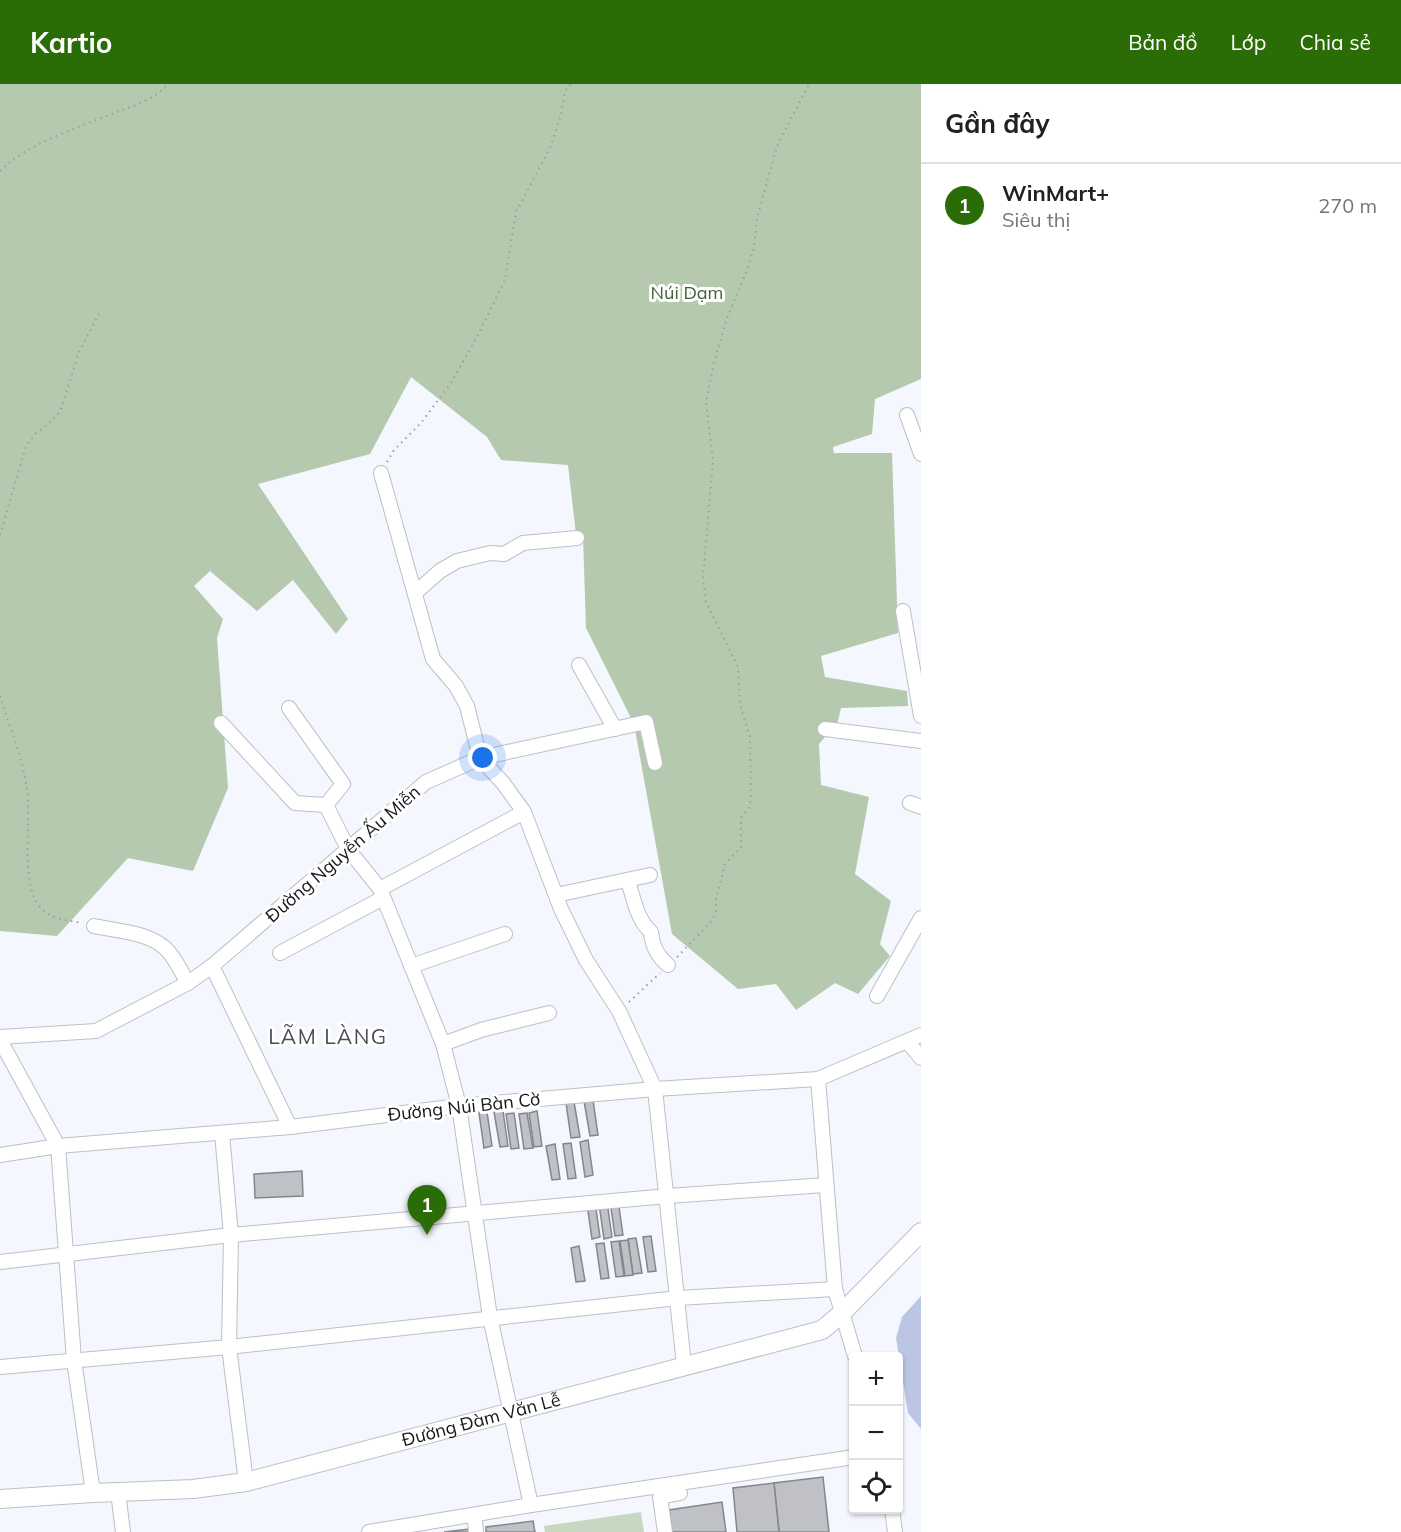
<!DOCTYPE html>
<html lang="vi">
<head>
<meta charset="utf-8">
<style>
  body { margin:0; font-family:Mulish,sans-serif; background:#f6f6f6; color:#202124 }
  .controls { position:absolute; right:18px; bottom:18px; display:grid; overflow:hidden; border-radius:6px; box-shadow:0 2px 4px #0004 }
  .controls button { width:54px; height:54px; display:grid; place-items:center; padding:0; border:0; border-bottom:2px solid #e0e0e0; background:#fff; color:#202124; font:30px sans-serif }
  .you { position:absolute; left:483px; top:674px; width:21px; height:21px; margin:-15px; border:4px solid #fff; border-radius:50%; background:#1a73e8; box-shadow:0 0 0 9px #1a73e833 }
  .badge { display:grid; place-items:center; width:39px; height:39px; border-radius:50%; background:#2a6d06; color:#fff; font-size:20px; font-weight:700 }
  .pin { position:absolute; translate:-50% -50px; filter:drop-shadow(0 2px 3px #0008) }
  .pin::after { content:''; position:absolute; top:32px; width:21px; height:18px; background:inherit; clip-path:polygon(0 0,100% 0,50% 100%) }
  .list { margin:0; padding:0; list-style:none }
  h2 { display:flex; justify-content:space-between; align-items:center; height:78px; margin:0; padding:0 24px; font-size:26px }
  h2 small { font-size:20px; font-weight:400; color:#757577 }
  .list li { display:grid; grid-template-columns:39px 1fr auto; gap:18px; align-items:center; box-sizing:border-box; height:84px; padding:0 24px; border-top:2px solid #e0e0e0 }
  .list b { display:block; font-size:22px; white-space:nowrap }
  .list p { margin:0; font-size:20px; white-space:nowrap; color:#757577 }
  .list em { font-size:20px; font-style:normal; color:#757577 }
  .icon { flex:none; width:33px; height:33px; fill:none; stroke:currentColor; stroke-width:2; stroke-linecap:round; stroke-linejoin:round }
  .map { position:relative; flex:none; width:921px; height:1448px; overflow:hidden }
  header { display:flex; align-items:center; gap:36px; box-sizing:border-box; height:84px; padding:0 30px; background:#2a6d06; color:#fff }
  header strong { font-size:28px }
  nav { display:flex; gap:33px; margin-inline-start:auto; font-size:21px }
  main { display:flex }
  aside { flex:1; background:#fff }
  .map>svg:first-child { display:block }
  .green { fill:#c6d8c1 }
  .forest { fill:#b4c9ad }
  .water { fill:#bbc5e4 }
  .building { fill:#bfc1c7; stroke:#84868c; stroke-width:1.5 }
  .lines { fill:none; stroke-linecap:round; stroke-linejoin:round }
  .minor-casing { stroke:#bdbfc5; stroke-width:16 }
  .major-casing { stroke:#bdbfc5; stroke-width:20 }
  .path { stroke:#9d9ea3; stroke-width:2; stroke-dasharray:1.5 4.5; stroke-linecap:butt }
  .minor { stroke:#fff; stroke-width:14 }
  .major { stroke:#fff; stroke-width:18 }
  .labels { text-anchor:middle; stroke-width:6; stroke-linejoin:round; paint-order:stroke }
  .park-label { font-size:18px; fill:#416037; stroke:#fff }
  .street-label { font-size:18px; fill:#151618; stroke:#fff }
  .quarter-label { font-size:21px; letter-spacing:1.5px; fill:#4c4d53; stroke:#fff }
</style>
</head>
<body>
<header>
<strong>Kartio</strong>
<nav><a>Bản đồ</a><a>Lớp</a><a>Chia sẻ</a></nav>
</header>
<main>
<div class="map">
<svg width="921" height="1448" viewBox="0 0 921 1448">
  <rect width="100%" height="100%" fill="#f5f7fe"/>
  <!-- green -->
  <path class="green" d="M 641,1428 L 644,1448 L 545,1448 L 544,1442 Z"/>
  <!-- forest -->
  <path class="forest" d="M 0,0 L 921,0 L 921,295 L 875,315 L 872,350 L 833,363 L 834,369 L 892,369 L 898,549 L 821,572 L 825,593 L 907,607 L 908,622 L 841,624 L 838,637 L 819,660 L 821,701 L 869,713 L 855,790 L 891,817 L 880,860 L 890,872 L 858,910 L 835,899 L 796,926 L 776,900 L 738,905 L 672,850 L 634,640 L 586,544 L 583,452 L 576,450 L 568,381 L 501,376 L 487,353 L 411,293 L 370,370 L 258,400 L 348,535 L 336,550 L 293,496 L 257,527 L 210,487 L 194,502 L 223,535 L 217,554 L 228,704 L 193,787 L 128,774 L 57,852 L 0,847 Z"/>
  <!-- water -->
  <path class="water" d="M 921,1212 L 921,1345 L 908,1329 L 896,1254 L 902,1233 Z"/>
  <!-- building -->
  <g class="building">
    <path d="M 593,1016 L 598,1051 L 590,1052 L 584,1017 Z"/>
    <path d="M 574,1018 L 580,1053 L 571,1054 L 566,1019 Z"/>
    <path d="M 503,1027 L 508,1062 L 500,1063 L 494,1028 Z"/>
    <path d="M 537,1027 L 542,1062 L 534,1063 L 529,1029 Z"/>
    <path d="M 487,1028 L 492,1062 L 484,1064 L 479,1029 Z"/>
    <path d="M 514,1029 L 519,1064 L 511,1065 L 506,1030 Z"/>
    <path d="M 527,1029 L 533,1064 L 524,1065 L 519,1030 Z"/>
    <path d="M 588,1056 L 593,1091 L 585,1093 L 580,1058 Z"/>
    <path d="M 571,1059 L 576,1094 L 568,1095 L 563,1060 Z"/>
    <path d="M 555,1060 L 560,1095 L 552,1096 L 546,1062 Z"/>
    <path d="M 302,1087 L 303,1112 L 255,1114 L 254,1090 Z"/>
    <path d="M 618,1116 L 623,1151 L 615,1152 L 610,1117 Z"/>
    <path d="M 595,1118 L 600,1153 L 592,1155 L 587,1120 Z"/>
    <path d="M 607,1118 L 612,1153 L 604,1155 L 599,1120 Z"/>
    <path d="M 651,1152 L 656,1187 L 648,1188 L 643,1153 Z"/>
    <path d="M 636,1154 L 642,1189 L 633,1190 L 628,1155 Z"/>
    <path d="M 628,1156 L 633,1191 L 625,1192 L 620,1157 Z"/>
    <path d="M 619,1157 L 624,1192 L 616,1193 L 611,1158 Z"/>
    <path d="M 604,1159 L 609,1194 L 601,1195 L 596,1160 Z"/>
    <path d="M 579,1162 L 585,1197 L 576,1198 L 571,1164 Z"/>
    <path d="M 823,1393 L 829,1448 L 779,1448 L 774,1399 Z"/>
    <path d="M 774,1399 L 779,1448 L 737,1448 L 733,1404 Z"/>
    <path d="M 722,1418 L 726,1448 L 672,1448 L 669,1426 Z"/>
    <path d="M 533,1437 L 535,1448 L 486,1448 L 486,1443 Z"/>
    <path d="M 469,1445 L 469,1448 L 444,1448 Z"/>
  </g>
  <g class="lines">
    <defs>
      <g id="minor">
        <path d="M 907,331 L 921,370"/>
        <path d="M 381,389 L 433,575 L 456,602 L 467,622 L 480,674 L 646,638 L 655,679"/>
        <path d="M 415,509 L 440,487 L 457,477 L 490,469 L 504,470 L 523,459 L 577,454"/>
        <path d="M 903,527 L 921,632"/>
        <path d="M 579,581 L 615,645"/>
        <path d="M 289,624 L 343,700 L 326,721"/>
        <path d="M 221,639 L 295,719 L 326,721 L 348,765 L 380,805 L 443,960 L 459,1022 L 490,1233 L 531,1421"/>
        <path d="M 825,645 L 921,657"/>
        <path d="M 910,719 L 921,723"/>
        <path d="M 628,796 C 633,813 637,836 651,848 C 652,862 657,872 668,881"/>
        <path d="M 380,805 L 524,728"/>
        <path d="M 556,811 L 650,791"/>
        <path d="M 94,842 C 117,847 147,848 165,864 C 175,873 181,888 188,899"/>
        <path d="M 280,869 L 383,814"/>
        <path d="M 212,882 L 290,1043"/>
        <path d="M 411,882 L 505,850"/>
        <path d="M 877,912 L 921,834"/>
        <path d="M 0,953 L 96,947 L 188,899 L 212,882 L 426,698 L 480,674 L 503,699 L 524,728 L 561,825 L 586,876 L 619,927 L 655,1005 L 684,1281"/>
        <path d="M 0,956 L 58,1062 L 74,1276 L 93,1409"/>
        <path d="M 907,957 L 921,974"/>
        <path d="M 443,960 L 481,946 L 549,929"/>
        <path d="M 818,995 L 835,1205 L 855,1272"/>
        <path d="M 222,1049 L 231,1151 L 229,1263 L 246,1398"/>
        <path d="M 0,1071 L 58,1062 L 290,1043 L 459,1022 L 655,1005 L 818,995 L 921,951"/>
        <path d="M 0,1178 L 231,1151 L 668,1112 L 825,1101"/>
        <path d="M 0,1283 L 229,1263 L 678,1214 L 835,1205"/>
        <path d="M 118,1408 L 123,1448"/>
        <path d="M 892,1426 L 895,1448"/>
        <path d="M 475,1437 L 476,1448"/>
        <path d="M 369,1448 L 531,1421 L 854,1373"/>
        <path d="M 665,1448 L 660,1413 L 680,1409"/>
      </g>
      <g id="major">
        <path id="s1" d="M 0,1415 L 93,1409 L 193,1405 L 246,1398 L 822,1246 L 841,1230 L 921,1148"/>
      </g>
    </defs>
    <!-- minor casing -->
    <use href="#minor" class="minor-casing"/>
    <!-- major casing -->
    <use href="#major" class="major-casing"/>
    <!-- path -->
    <g class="path">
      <path d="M 0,87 C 25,60 85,41 119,27 C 136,21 156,15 167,0"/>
      <path d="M 387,378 L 394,366 L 421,339 L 451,299 L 477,253 L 505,196 L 516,128 L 550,64 L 561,31 L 565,7 L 571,0"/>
      <path d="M 0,451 L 26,362 L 36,349 L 46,342 L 60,328 L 79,268 L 101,226"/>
      <path d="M 0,612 C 9,643 23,673 27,705 C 31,737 21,793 37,819 C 47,835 66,836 82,839"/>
      <path d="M 677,873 L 710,839 L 716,829 L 716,815 L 725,780 L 741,764 L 741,734 L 749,724 L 751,714 L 750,653 L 740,621 L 738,583 L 706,518 L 703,494 L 713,376 L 706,318 L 714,278 L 727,234 L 748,184 L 754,163 L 757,134 L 777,62 L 809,0"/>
      <path d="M 629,918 L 660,889"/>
    </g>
    <!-- minor -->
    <use href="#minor" class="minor"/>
    <!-- major -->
    <use href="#major" class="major"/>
  </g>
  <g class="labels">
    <!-- park labels -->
    <g class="park-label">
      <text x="687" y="215">Núi Dạm</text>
    </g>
    <!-- street labels -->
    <g class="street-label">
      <text transform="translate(343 770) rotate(-41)" y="6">Đường Nguyễn Ấu Miễn</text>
      <text transform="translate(464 1023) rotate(-6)" y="6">Đường Núi Bàn Cờ</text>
      <text dy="6" stroke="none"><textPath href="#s1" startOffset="490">Đường Đàm Văn Lễ</textPath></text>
    </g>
    <!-- quarter labels -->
    <g class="quarter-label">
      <text x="328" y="960">LÃM LÀNG</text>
    </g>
  </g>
</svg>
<div class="controls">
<button>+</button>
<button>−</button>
<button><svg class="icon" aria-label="locate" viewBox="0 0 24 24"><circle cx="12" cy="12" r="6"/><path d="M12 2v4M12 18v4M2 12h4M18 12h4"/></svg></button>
</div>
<div class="you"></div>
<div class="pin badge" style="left:427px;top:1151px">1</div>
</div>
<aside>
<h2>Gần đây<small></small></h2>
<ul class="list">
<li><span class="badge">1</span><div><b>WinMart+</b><p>Siêu thị</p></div><em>270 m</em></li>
</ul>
</aside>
</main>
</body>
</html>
